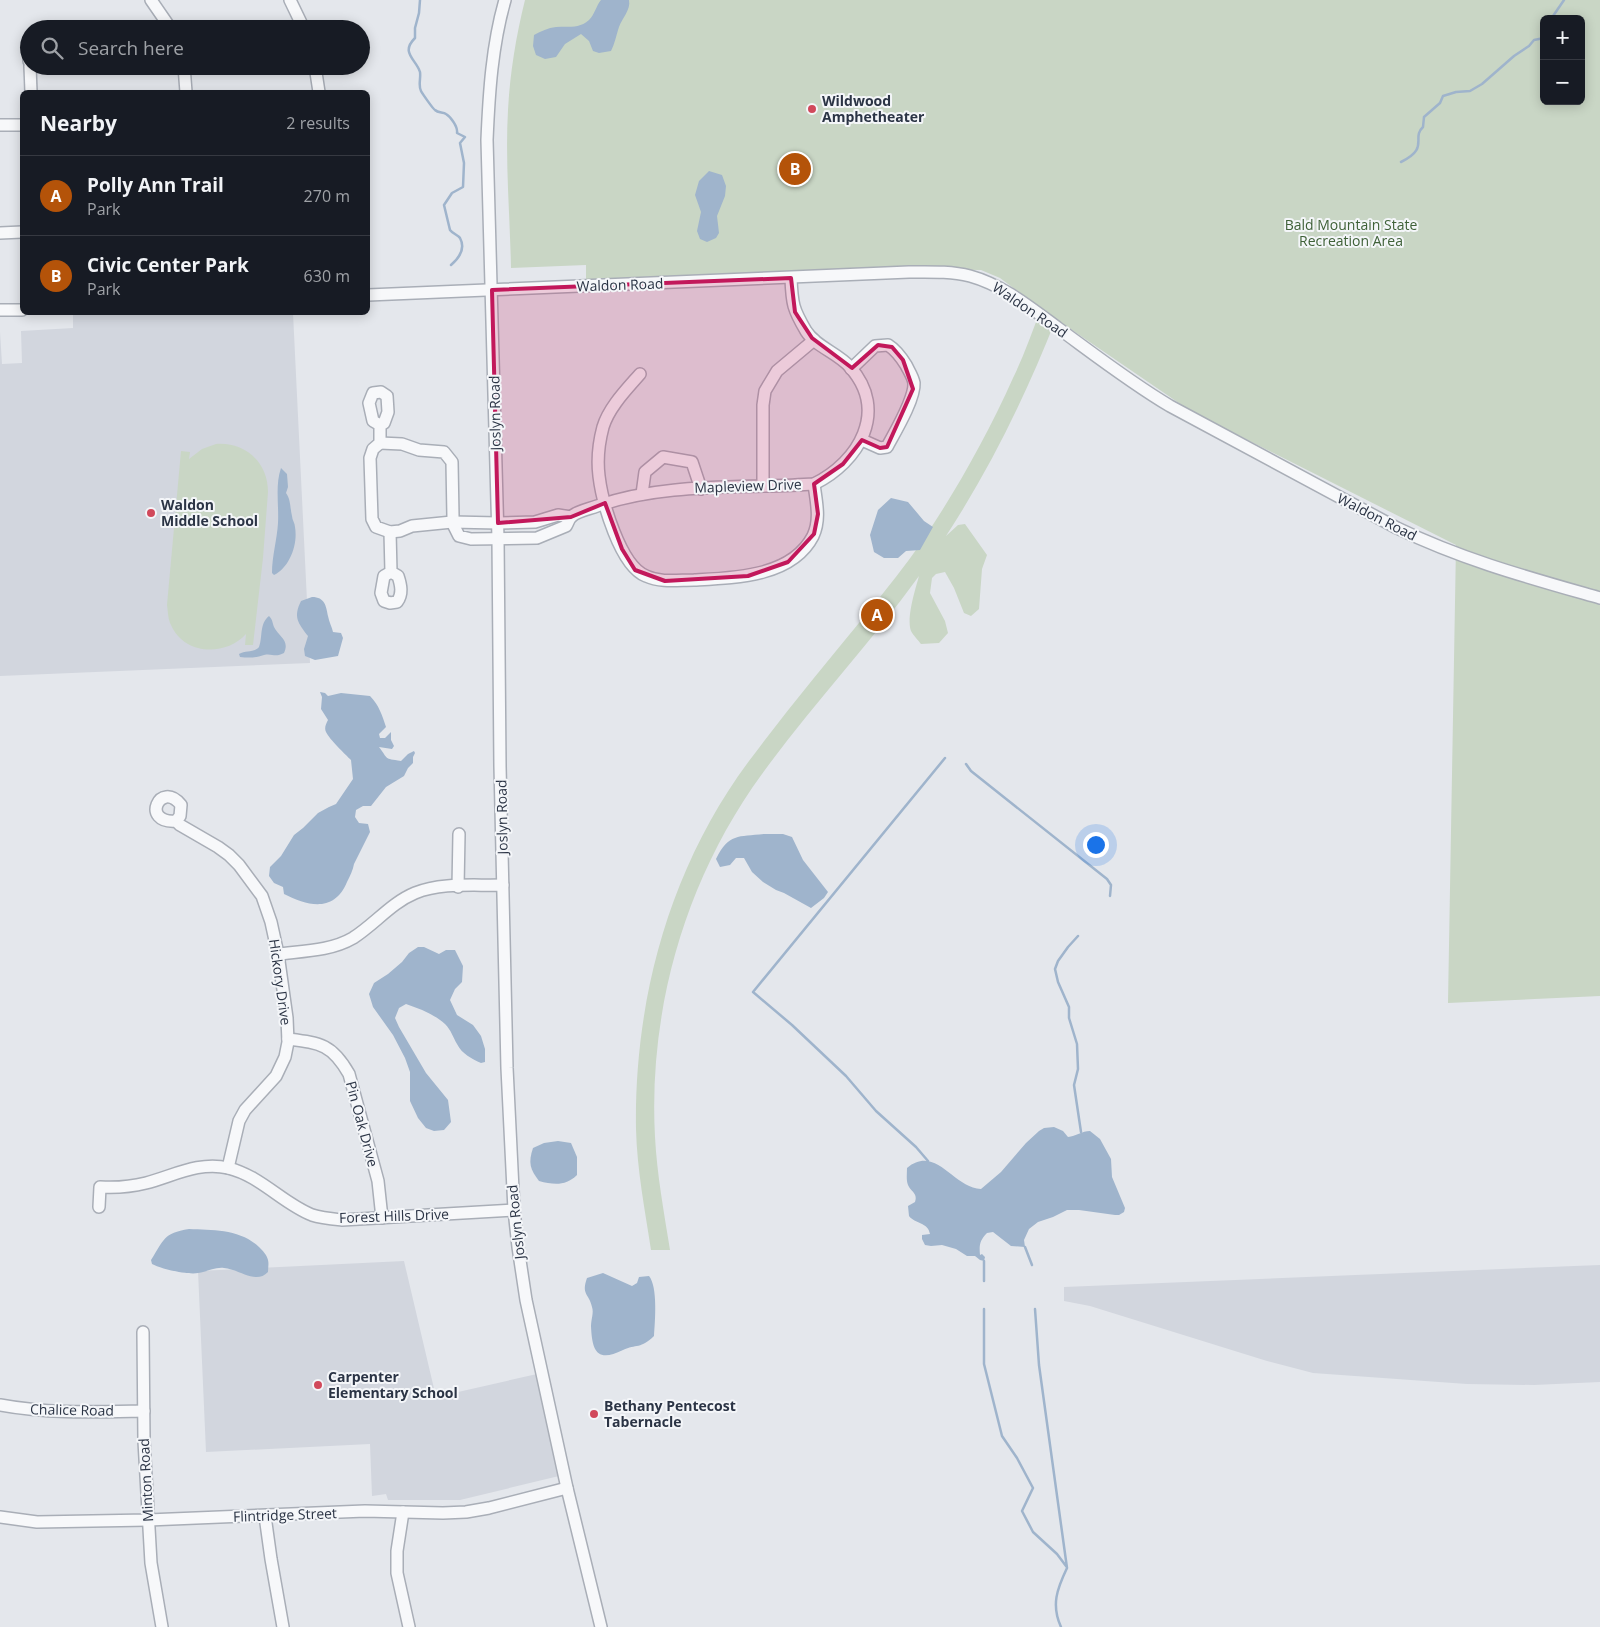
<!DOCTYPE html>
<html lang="en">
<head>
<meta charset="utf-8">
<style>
  body { margin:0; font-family:"Open Sans",sans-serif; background:#20242c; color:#f1f3f6 }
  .controls { position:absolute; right:15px; top:15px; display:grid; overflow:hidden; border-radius:8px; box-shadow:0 2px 12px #0003 }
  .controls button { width:45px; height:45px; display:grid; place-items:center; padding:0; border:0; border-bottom:1px solid #363941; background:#171b24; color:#f1f3f6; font:25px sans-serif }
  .you { position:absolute; left:1095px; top:844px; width:18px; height:18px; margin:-12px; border:4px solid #fff; border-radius:50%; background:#1a73e8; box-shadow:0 0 0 8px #1a73e833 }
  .badge { display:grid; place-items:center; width:32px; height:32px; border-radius:50%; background:#b45309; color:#fff; font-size:16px; font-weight:700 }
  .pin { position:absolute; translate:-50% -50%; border:2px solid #fff; box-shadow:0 1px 5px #0006 }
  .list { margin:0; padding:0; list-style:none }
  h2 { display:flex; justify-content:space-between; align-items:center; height:65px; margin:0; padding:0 20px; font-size:21px }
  h2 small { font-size:16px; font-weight:400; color:#9ea1a6 }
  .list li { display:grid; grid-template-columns:32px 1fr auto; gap:15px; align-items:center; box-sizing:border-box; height:80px; padding:0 20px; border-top:1px solid #363941 }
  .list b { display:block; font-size:19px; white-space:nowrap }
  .list p { margin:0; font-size:16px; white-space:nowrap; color:#9ea1a6 }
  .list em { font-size:16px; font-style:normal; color:#9ea1a6 }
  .icon { flex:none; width:28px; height:28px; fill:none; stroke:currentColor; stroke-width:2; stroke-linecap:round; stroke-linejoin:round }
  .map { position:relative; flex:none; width:1600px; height:1627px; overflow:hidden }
  .search { position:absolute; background:#171b24; box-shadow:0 2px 12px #0003; left:20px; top:20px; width:350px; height:55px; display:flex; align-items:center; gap:12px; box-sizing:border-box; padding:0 18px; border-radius:28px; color:#9ea1a6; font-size:19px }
  .panel { position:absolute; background:#171b24; box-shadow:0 2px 12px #0003; left:20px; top:90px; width:350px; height:225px; border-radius:8px }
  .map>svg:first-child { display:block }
  .built { fill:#d2d6de }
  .green { fill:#c9d6c5; fill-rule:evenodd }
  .water { fill:#9fb4cc }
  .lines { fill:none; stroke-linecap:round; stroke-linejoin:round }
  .stream { stroke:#9fb4cc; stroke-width:2.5 }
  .minor-casing { stroke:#a9aeb7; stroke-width:14 }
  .minor { stroke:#f7f8fa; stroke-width:11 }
  .marked { fill:#c2185b; fill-opacity:0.2; stroke:#c2185b; stroke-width:4; stroke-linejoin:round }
  .poi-dot { fill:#d1495b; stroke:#f4f6f9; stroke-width:2 }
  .labels { text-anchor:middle; stroke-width:4; stroke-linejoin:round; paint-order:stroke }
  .poi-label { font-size:14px; font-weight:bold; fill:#2b3445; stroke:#f4f6f9; text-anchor:start }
  .park-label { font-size:14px; fill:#3f6138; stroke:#f4f6f9 }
  .street-label { font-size:14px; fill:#2b3445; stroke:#f4f6f9 }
</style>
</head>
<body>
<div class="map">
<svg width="1600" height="1627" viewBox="0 0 1600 1627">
  <rect width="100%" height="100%" fill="#e4e7ec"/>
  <!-- built -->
  <g class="built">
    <path d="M 105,312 L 293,313 L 310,663 L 0,676 L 0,332 L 2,364 L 22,363 L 21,331 L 73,328 L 73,314 Z"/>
    <path d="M 404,1261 L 436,1397 L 537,1374 L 559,1476 L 460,1500 L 388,1500 L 386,1494 L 372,1496 L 370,1444 L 206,1452 L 198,1271 Z"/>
    <path d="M 1600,1265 L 1600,1382 L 1534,1385 L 1467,1384 L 1313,1373 L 1267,1361 L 1090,1306 L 1064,1301 L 1064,1287 Z"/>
  </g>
  <!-- green -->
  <g class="green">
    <path d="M 525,0 L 1600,0 L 1600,996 L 1448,1003 L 1456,545 L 1192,412 L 1056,319 C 1026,395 991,467 946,536 L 958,525 L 965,524 L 987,555 L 982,569 L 979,609 L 971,616 L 964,613 L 954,588 L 945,572 L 936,574 L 932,578 L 930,593 L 945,621 L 948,633 L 939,643 L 921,644 C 918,640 913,635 911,631 C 906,618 916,587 919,576 C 870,644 811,706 762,774 C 686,878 648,1009 655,1137 C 657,1175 664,1212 670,1250 L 651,1250 C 645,1210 637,1170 636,1129 C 634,999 670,867 749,761 C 787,710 828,661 868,612 C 887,588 906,565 923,540 C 957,489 988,434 1013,378 C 1024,356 1032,332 1041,309 L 1000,278 L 981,270 L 908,269 L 586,281 L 586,265 L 511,268 C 510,215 505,162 508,110 C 510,73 516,36 525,0 ZM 1544,19 L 1581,19 L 1581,101 L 1544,101 Z"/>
    <path d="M 216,444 C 245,442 268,462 268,492 L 263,558 L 253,645 L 245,645 L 246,634 C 225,657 184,655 171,625 C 168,619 168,612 167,605 L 181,451 L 190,452 L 189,459 L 202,449 Z"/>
  </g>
  <!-- water -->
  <g class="water">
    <path d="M 601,0 L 629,0 C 631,10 622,18 619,27 C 616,36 615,43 611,51 L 599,53 L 593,51 L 589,41 L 581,34 L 565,44 L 556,57 L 545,59 L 536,55 L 533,46 L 534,35 C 541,31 548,28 556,27 C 569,26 579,29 589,20 C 595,14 596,6 601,0 Z"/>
    <path d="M 709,171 L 722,175 L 726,186 L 725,196 L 717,216 L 719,233 L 716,238 L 707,242 L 700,239 L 697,231 L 701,212 L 695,195 L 699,181 Z"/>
    <path d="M 281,468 L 287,474 L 288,487 L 286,493 C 291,500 290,508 292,516 C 292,520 295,523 295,527 C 298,544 290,567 274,575 L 272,573 C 272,556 277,540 278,523 C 279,505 275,485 281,468 Z"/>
    <path d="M 891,498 L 908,502 L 924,521 L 933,527 L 920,550 L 906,551 L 898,558 L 884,558 L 874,552 L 870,535 L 878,510 Z"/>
    <path d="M 312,597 C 325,597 326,606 328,616 C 329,622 332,627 333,632 L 341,633 L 343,638 L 338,656 L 315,660 L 305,656 L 304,649 L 308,636 C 298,623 293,617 301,601 Z"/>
    <path d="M 269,616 C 273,620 272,622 274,627 C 279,637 290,640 284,653 C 275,658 272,653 264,655 C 256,658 249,658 240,657 L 239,654 C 246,650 254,653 259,647 C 263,637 259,624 269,616 Z"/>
    <path d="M 320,692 L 325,693 L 328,696 L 341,693 L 370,696 C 379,705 382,715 386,727 L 379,734 L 380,738 L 385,738 L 391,732 L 391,740 L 394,746 L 392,749 L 379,747 C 389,760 383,758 401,761 L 408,754 L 414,751 L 415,753 L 413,757 L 413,763 L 408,768 L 404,776 L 386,787 L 371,806 L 363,806 L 356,810 L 355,817 L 359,823 L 368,824 L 370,832 L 354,864 C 353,870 350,876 347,882 C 334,913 308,906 284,894 L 283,887 L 274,883 L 269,876 L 270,867 L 281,856 L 294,835 L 303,828 L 318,813 L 329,807 L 336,804 L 353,779 L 351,760 C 345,754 330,740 326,732 C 324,728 326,724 328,720 L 321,709 L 322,697 Z"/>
    <path d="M 764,834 L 783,834 L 792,837 L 803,860 L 828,892 L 824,898 L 811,908 L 784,893 L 776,890 L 763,882 L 752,872 L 744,858 L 736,858 L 730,865 L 720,867 L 716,859 C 729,833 738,837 764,834 Z"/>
    <path d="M 418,947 L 424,947 L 439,954 L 446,950 L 455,950 L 463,966 L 462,982 L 455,989 L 450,1000 L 457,1015 L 473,1025 L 481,1036 L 485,1049 L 485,1062 L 481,1063 C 472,1059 462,1054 457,1044 C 453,1037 451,1030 445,1024 C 434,1014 420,1009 406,1004 L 399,1008 L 395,1018 L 399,1027 L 426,1073 L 448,1100 L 451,1122 L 444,1130 L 434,1131 L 426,1128 L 418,1118 L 410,1101 L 410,1072 L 405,1058 L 393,1035 L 373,1007 L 369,994 L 374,983 L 388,974 L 402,962 L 409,953 Z"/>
    <path d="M 1054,1127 L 1063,1131 L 1068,1137 C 1076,1136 1082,1131 1090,1131 L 1100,1139 L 1111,1159 L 1112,1177 L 1125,1208 L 1124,1212 L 1119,1215 L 1115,1215 L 1079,1210 L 1067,1210 L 1053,1217 L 1038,1222 L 1029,1229 L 1024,1240 L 1025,1247 L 1011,1246 L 993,1232 L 987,1233 C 980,1240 979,1245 980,1255 L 982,1254 L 985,1257 L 984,1261 L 980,1260 L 975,1256 L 967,1256 L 956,1249 L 942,1245 L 931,1246 L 925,1245 L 922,1239 L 922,1235 L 930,1234 C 928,1222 915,1224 909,1216 L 908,1206 L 915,1202 C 918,1193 911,1192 908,1185 C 906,1180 907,1173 907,1168 C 936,1144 953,1188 981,1189 L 1001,1172 L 1026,1143 L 1039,1131 L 1044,1128 Z"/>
    <path d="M 558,1141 L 571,1143 L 577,1157 L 577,1175 C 566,1186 554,1185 539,1181 C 530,1169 528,1163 533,1148 L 544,1143 Z"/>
    <path d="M 189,1229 C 213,1230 240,1229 259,1247 C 263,1251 267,1255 268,1260 C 269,1264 268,1268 268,1272 C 256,1285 239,1269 224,1268 C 214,1267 207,1272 198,1273 C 188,1275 161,1269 152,1264 L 151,1260 C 164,1240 163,1233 189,1229 Z"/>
    <path d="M 603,1273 L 632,1286 L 637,1283 L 639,1277 L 649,1276 C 658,1287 655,1322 654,1336 C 641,1349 636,1344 623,1350 C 597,1363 592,1351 591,1326 C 591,1319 594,1313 592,1307 C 589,1293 581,1295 587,1278 Z"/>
  </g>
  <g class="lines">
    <!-- stream -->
    <g class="stream">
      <path d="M 420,0 L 419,13 L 415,28 L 415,38 C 400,53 416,59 420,72 C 421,79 418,85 421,91 C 422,93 433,109 435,110 C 438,113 443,112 446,114 C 451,117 458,127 457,133 L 465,137 L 460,143 L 464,163 L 463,187 L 452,193 L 444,205 L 450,230 C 453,234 458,235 460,238 C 466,249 458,259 451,265"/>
      <path d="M 1551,19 L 1564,0"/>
      <path d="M 1401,162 C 1430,148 1411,138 1423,127 L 1424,117 L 1440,103 L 1443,96 L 1456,92 L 1470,91 L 1482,84 L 1514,56 L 1529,46 L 1534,40 L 1544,38"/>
      <path d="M 966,764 L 971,771 L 1107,879 L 1111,885 L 1110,896"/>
      <path d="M 1078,936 L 1068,947 L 1058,961 L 1055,969 L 1058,982 L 1069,1007 L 1069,1018 L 1077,1044 L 1078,1069 L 1074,1085 L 1081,1132"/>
      <path d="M 928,1161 L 916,1147 L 876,1111 L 846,1076 L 792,1025 L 753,992 L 945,758"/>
      <path d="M 1025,1247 L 1032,1265"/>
      <path d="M 984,1261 L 984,1281"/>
      <path d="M 984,1309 L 984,1364 L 1002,1436 L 1017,1458 L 1033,1488 L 1022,1511 L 1033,1532 L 1057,1554 L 1066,1566"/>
      <path d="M 1035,1309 L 1039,1365 L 1067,1568 C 1057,1589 1051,1605 1061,1627"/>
    </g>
    <defs>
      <g id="minor">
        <path d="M 151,0 L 171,29"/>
        <path d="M 290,0 L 304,29"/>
        <path d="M 505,0 C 492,45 489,93 487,140 L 498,539 L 500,766 L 507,1068 L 514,1210 L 518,1247 L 526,1300 L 567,1488 L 601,1627"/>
        <path d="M 29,48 L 29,61"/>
        <path d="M 30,66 L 31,92"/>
        <path d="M 184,66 L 186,92"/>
        <path d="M 315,66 L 319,92"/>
        <path d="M 0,125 L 22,125"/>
        <path d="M 0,233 L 22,232"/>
        <path d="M 368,295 L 909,272 C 929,272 950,271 970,276 C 1003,285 1031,308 1058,328 C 1095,355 1131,383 1170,406 L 1397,528 C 1463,560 1530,578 1600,598"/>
        <path d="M 0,310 L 22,310"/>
        <path d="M 851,369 L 875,346 L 888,345 C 896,350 901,357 906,365 C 909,371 913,377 914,383 C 915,399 895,432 887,447 L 880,448 L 862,440"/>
        <path d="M 640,374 C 627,389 609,407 603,427 C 599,442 597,460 599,476 C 602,501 620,566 646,576 C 661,583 678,580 694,580 C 734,578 792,577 813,536 C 821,519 816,501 814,484"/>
        <path d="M 380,425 L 373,421 L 369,403 L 373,393 L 381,392 L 387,396 L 388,412 L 384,423 L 380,425 L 380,443 L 373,449 L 370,458 L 372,519 L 376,527 L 390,532 L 400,531 L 412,526 L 452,522 L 498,523 L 535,522 L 558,515 L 571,517"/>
        <path d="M 380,443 L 402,444 L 419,450 L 444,452 L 452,462 L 453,517 L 452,522"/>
        <path d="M 763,486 L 763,405 L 765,391 L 777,371 L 814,340"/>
        <path d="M 642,494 L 645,472 L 663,457 L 692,462 L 701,489"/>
        <path d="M 452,522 L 459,536 L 471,539 L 537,538 L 566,526 C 568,523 569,518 572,516 C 578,511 589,509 597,506 C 666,482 741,489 814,484 C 859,462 889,411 850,367 C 838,353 816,347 806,331 C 793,309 792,304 791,278"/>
        <path d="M 390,532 L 391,572 L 384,576 L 381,593 L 384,601 L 390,603 L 397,602 C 403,594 401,585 398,576 L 391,572"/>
        <path d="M 176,821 C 140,824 160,779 181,805 L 180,816 L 176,821 L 180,825 L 218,847 L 229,855 L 239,865 L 262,896 L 271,922 L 278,954 L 287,1018 L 288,1042 L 285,1057 L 276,1076 L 245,1110 L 239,1121 L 228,1168"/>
        <path d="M 458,887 L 459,834"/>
        <path d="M 278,954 C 302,951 331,951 353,938 C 375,924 391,903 415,893 C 442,882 475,886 503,885"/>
        <path d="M 288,1039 C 320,1043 332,1044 349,1074 L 378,1181 L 382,1218"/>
        <path d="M 99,1207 L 100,1187 C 116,1188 130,1187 146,1183 C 173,1176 199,1161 228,1168 C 261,1176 282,1203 312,1215 C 321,1218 332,1219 342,1220 L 514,1210"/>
        <path d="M 143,1332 L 144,1441 L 151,1563 L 162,1627"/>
        <path d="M 0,1405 C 48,1414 95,1412 144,1411"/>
        <path d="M 403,1512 L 397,1551 L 397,1573 L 409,1627"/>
        <path d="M 265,1516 L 271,1559 L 283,1627"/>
        <path d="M 0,1517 L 37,1522 L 148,1520 L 365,1511 L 443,1513 L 466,1512 L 489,1508 L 567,1488"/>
      </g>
    </defs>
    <!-- minor casing -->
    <use href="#minor" class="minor-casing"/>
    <!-- minor -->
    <use href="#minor" class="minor"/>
  </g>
  <!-- marked area -->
  <path class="marked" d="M 791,278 L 795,312 L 812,338 L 852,368 L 878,345 L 892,347 L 903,360 L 913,389 L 887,447 L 880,448 L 862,440 L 843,464 L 814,484 L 818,514 L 814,534 L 788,562 L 748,576 L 665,581 L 635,570 L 622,549 L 605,503 L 571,517 L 498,523 L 492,290 Z"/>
  <!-- markers -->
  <g class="poi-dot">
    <circle cx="812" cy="109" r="5"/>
    <circle cx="151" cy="513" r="5"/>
    <circle cx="318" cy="1385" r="5"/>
    <circle cx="594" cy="1414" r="5"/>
  </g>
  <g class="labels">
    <!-- poi labels -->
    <g class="poi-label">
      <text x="822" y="106">Wildwood<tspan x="822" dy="16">Amphetheater</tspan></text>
      <text x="161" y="510">Waldon<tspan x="161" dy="16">Middle School</tspan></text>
      <text x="328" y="1382">Carpenter<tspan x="328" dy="16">Elementary School</tspan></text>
      <text x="604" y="1411">Bethany Pentecost<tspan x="604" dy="16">Tabernacle</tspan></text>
    </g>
    <!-- park labels -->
    <g class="park-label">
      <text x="1351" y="230">Bald Mountain State<tspan x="1351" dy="16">Recreation Area</tspan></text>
    </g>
    <!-- street labels -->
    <g class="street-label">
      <text transform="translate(620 285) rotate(-2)" y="5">Waldon Road</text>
      <text transform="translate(1030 310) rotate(34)" y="5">Waldon Road</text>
      <text transform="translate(495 413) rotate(-91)" y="5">Joslyn Road</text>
      <text transform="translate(748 486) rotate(-2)" y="5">Mapleview Drive</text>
      <text transform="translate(1377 517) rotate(27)" y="5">Waldon Road</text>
      <text transform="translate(502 817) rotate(-91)" y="5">Joslyn Road</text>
      <text transform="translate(280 982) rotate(82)" y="5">Hickory Drive</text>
      <text transform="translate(362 1124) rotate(75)" y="5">Pin Oak Drive</text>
      <text transform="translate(394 1216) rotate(-2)" y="5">Forest Hills Drive</text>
      <text transform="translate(516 1222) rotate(-96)" y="5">Joslyn Road</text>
      <text transform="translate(72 1410) rotate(1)" y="5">Chalice Road</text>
      <text transform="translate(146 1480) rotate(-93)" y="5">Minton Road</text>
      <text transform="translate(285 1515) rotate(-2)" y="5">Flintridge Street</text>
    </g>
  </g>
</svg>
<div class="controls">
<button>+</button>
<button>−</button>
</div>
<div class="you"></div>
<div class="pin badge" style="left:877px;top:615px">A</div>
<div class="pin badge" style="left:795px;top:169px">B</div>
<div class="search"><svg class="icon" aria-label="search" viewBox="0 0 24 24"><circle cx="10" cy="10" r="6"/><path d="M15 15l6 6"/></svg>Search here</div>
<section class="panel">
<h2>Nearby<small>2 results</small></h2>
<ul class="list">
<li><span class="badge">A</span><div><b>Polly Ann Trail</b><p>Park</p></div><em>270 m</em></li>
<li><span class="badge">B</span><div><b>Civic Center Park</b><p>Park</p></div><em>630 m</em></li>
</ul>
</section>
</div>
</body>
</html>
